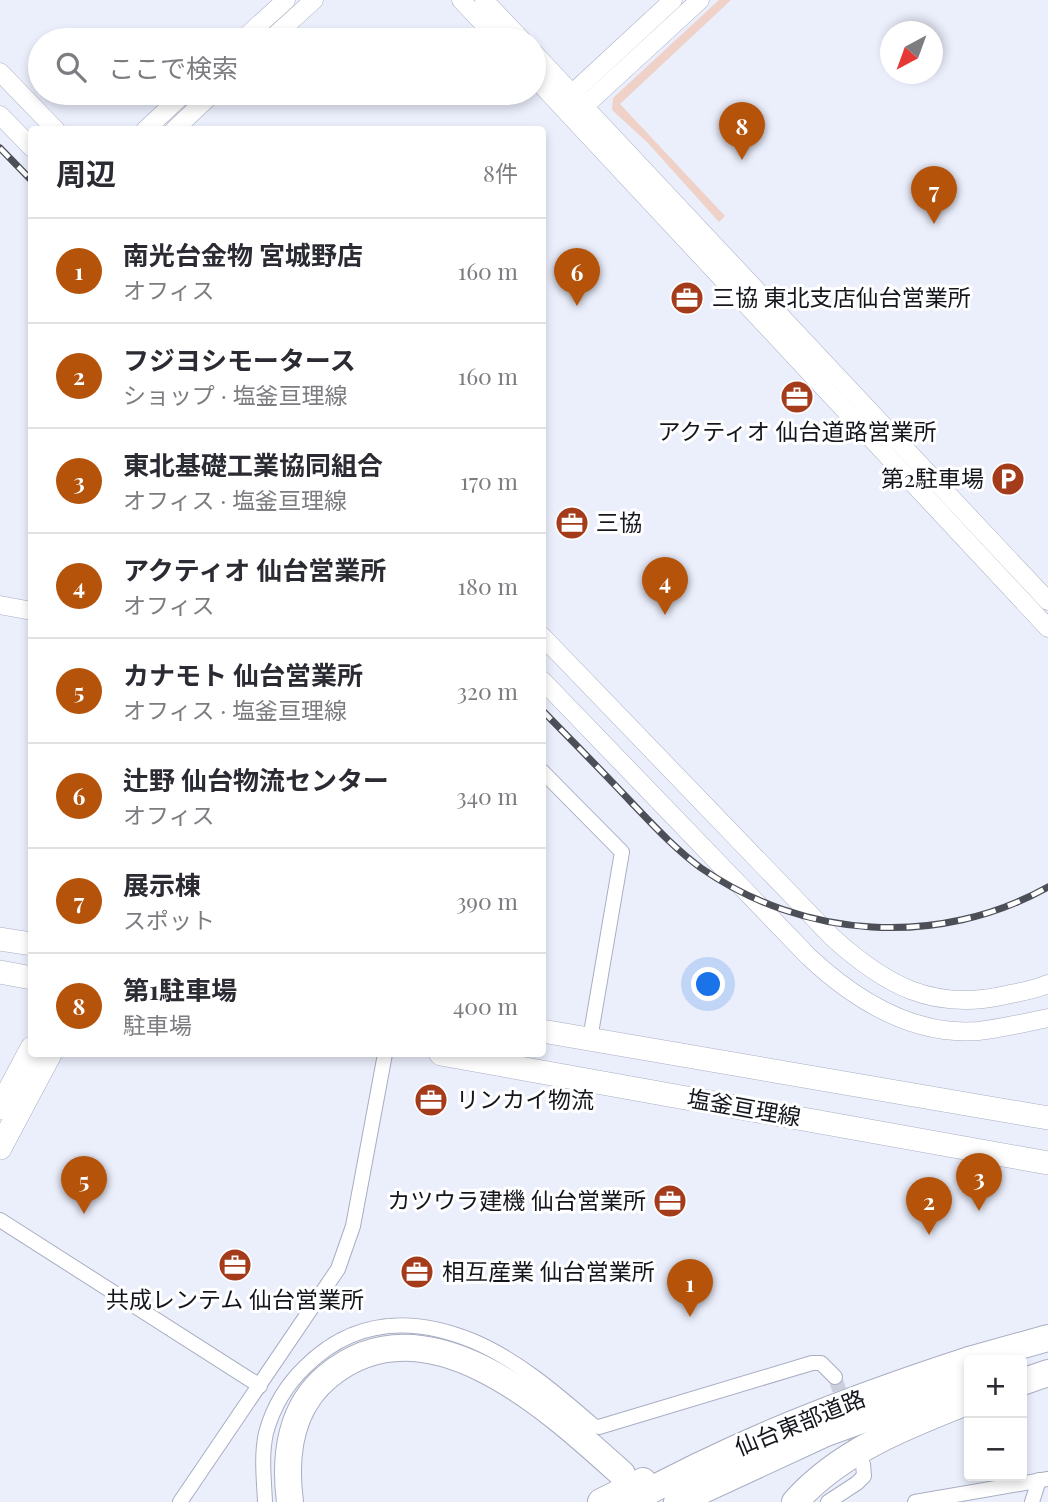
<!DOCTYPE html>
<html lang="ja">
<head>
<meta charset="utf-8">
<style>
  body { margin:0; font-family:"Playfair Display","Noto Sans JP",serif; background:#f7f7f7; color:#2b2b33 }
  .controls { position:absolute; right:21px; bottom:21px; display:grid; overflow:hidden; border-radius:7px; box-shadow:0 4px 10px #0003 }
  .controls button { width:63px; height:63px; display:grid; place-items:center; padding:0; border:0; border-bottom:2px solid #e1e1e2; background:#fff; color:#2b2b33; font:35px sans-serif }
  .compass { position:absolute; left:880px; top:21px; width:63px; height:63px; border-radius:50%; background:#fff; box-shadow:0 4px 10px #0003; rotate:221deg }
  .you { position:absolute; left:709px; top:985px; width:24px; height:24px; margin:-18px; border:5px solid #fff; border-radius:50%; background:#1a73e8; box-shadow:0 0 0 10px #1a73e833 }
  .badge { display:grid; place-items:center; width:46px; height:46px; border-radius:50%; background:#b45309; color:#fff; font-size:23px; font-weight:700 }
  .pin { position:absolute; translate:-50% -58px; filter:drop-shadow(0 2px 4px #0008) }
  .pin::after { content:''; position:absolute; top:37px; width:24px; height:21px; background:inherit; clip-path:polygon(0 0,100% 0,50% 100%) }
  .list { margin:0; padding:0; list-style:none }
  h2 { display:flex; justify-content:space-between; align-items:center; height:91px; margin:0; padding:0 28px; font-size:30px }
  h2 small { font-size:23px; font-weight:400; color:#7c7c81 }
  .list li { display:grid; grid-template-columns:46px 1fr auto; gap:21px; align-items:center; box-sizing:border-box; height:105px; padding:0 28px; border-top:2px solid #e1e1e2 }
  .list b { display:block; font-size:26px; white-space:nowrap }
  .list p { margin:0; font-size:23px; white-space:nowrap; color:#7c7c81 }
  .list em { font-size:23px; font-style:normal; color:#7c7c81 }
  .icon { flex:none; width:38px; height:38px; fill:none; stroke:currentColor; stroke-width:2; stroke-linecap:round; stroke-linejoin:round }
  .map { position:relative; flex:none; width:1048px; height:1502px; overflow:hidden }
  .search { position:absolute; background:#fff; box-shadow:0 4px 10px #0003; left:28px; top:28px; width:518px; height:77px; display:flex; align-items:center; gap:18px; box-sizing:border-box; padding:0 24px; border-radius:38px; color:#7c7c81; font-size:26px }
  .panel { position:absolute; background:#fff; box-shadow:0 4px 10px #0003; left:28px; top:126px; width:518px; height:931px; border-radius:7px }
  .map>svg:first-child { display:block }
  .green { fill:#efd1c8 }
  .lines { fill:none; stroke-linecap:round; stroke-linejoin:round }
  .minor-tunnel { stroke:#cbcedb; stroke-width:14; stroke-dasharray:14 7; stroke-linecap:butt }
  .minor-casing { stroke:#a8aec2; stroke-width:16 }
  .tertiary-casing { stroke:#a8aec2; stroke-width:19 }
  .primary-casing { stroke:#a8aec2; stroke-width:24 }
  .motorway-casing { stroke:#a8aec2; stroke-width:28 }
  .minor { stroke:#fff; stroke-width:14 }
  .tertiary { stroke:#fff; stroke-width:18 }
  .primary { stroke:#fff; stroke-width:23 }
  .motorway { stroke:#fff; stroke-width:26 }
  .rail-casing { stroke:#4c4f57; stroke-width:7 }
  .rail { stroke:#fff; stroke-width:4.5; stroke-dasharray:13; stroke-linecap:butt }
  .labels { text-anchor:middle; stroke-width:6; stroke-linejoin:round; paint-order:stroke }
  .poi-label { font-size:23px; fill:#14161d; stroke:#fff; text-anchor:start }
  .street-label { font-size:23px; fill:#14161d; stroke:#fff }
</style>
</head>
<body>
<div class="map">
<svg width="1048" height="1502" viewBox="0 0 1048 1502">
  <rect width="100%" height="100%" fill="#ebeffc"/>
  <!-- green -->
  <path class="green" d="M 719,0 L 731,0 L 620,104 L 725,216 L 719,222 L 647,142 L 612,110 L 613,98 Z"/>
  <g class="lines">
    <!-- minor-tunnel -->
    <path class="minor-tunnel" d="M 835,1377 L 860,1456"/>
    <defs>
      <g id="minor">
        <path d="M 542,771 L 622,852 L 590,1039"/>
        <path d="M 0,1220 L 260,1386"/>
        <path d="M 180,1502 L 338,1269 L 353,1226 L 385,1054"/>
        <path d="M 265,1502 C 264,1479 261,1456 266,1433 C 273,1407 286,1385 306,1366 C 354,1319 412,1316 473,1341 C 518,1360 557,1394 594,1426 L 599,1427 L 812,1363 L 821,1363 L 835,1377"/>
        <path d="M 828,1502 L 857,1483 L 864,1476 L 863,1464"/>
        <path d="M 915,1502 L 1048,1479"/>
        <path d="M 1032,1502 L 1039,1480"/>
      </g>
      <g id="tertiary">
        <path d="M 461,0 L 499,40"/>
        <path d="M 484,0 L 522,40"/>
        <path d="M 242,40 L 286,0"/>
        <path d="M 270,40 L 314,0"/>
        <path d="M 534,53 L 1048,601"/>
        <path d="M 0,72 L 56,130"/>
        <path d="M 534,77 L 1048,628"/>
        <path d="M 565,100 L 673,0"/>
        <path d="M 576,114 L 700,0"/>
        <path d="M 0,115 L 32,148"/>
        <path d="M 145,130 L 185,93"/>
        <path d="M 174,130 L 213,93"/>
        <path d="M 0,605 L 32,611"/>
        <path d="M 542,636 L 832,937 C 885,985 933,1012 1006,995 C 1020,992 1035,990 1048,984"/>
        <path d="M 542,680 L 809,957 C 855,1000 912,1036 978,1031 C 1002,1028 1025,1023 1048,1018"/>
      </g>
      <g id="primary">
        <path d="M 0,939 L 32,944"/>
        <path d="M 0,972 L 32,978"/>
        <path d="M 542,1031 L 1048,1118"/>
        <path d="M 441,1054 L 1048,1163"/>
        <path d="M 0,1108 L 32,1048"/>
        <path d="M 0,1148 L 50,1054"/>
      </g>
      <g id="motorway">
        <path d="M 969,1360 L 1048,1338"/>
        <path d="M 1022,1382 L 1048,1373"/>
        <path d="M 290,1502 C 284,1456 290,1407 328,1376 C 427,1295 549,1408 622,1474"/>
        <path d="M 601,1502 L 643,1481"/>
        <path d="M 629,1502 C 737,1442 852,1398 969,1360"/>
        <path d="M 677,1502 L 826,1433 L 969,1381"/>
        <path d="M 795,1502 C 840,1451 908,1425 969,1401"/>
      </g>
    </defs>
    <!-- minor casing -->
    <use href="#minor" class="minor-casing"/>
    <!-- tertiary casing -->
    <use href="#tertiary" class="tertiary-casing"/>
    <!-- primary casing -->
    <use href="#primary" class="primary-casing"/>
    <!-- motorway casing -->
    <use href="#motorway" class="motorway-casing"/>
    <!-- minor -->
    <use href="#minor" class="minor"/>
    <!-- tertiary -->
    <use href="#tertiary" class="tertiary"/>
    <!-- primary -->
    <use href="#primary" class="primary"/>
    <!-- motorway -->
    <use href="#motorway" class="motorway"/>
    <defs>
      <g id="rail">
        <path d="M 0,148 L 32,181"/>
        <path d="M 542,710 C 572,741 602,771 631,802 C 653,825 675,849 701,868 C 803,939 939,948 1048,887"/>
      </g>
    </defs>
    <!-- rail casing -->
    <use href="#rail" class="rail-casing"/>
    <!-- rail -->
    <use href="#rail" class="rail"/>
  </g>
  <!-- icons -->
  <defs>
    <symbol id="office-disc" viewBox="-11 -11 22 22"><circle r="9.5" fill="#a43c1c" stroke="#fff"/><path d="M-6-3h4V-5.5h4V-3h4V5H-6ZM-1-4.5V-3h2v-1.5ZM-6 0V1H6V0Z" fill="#fff"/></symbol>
    <symbol id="parking-disc" viewBox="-11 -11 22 22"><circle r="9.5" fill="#a43c1c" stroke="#fff"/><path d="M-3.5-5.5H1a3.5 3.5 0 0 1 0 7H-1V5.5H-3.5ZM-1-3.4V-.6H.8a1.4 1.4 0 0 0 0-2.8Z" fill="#fff"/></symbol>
  </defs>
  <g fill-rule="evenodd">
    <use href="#office-disc" x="668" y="279" width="38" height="38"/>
    <use href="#office-disc" x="778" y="378" width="38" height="38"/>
    <use href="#parking-disc" x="989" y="460" width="38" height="38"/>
    <use href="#office-disc" x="553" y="504" width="38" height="38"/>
    <use href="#office-disc" x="412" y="1081" width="38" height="38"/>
    <use href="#office-disc" x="651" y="1182" width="38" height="38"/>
    <use href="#office-disc" x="216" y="1246" width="38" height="38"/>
    <use href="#office-disc" x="398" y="1253" width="38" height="38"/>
  </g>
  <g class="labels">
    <!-- poi labels -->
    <g class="poi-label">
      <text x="712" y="306">三協 東北支店仙台営業所</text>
      <text x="797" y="440" text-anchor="middle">アクティオ 仙台道路営業所</text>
      <text x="984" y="487" text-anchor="end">第2駐車場</text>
      <text x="596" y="531">三協</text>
      <text x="456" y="1108">リンカイ物流</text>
      <text x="646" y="1209" text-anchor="end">カツウラ建機 仙台営業所</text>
      <text x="442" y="1280">相互産業 仙台営業所</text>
      <text x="235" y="1308" text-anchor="middle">共成レンテム 仙台営業所</text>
    </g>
    <!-- street labels -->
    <g class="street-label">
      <text transform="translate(744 1108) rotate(10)" y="8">塩釜亘理線</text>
      <text transform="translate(800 1423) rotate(-22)" y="8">仙台東部道路</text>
    </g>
  </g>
</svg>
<div class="controls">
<button>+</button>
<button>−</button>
</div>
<svg class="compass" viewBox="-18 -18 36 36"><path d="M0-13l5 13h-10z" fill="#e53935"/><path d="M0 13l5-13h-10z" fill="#7c7c81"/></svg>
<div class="you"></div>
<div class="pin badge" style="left:690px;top:1317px">1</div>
<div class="pin badge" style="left:929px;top:1235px">2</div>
<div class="pin badge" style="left:979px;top:1211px">3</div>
<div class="pin badge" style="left:665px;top:615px">4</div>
<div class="pin badge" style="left:84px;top:1214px">5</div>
<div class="pin badge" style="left:577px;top:306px">6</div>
<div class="pin badge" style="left:934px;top:224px">7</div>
<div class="pin badge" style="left:742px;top:160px">8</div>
<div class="search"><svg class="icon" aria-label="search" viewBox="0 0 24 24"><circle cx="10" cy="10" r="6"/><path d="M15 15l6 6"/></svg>ここで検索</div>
<section class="panel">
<h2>周辺<small>8件</small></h2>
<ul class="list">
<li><span class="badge">1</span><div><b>南光台金物 宮城野店</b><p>オフィス</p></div><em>160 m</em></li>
<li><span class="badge">2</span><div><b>フジヨシモータース</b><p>ショップ · 塩釜亘理線</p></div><em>160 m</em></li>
<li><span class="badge">3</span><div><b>東北基礎工業協同組合</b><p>オフィス · 塩釜亘理線</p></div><em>170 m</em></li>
<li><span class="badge">4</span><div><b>アクティオ 仙台営業所</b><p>オフィス</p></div><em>180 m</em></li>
<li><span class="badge">5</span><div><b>カナモト 仙台営業所</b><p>オフィス · 塩釜亘理線</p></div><em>320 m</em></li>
<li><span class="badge">6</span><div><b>辻野 仙台物流センター</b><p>オフィス</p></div><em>340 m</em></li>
<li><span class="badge">7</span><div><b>展示棟</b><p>スポット</p></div><em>390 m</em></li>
<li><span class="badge">8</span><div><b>第1駐車場</b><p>駐車場</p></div><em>400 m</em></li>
</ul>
</section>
</div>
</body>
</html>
